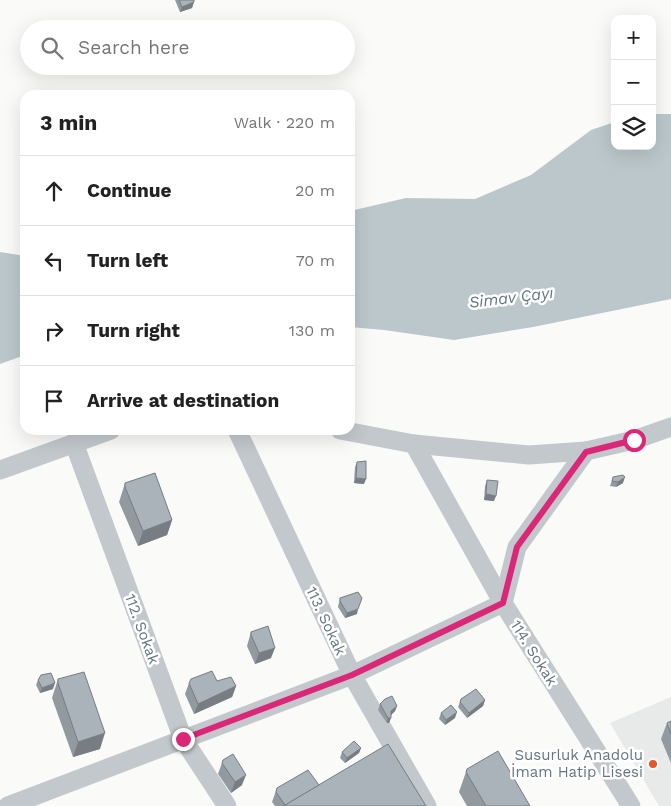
<!DOCTYPE html>
<html lang="en">
<head>
<meta charset="utf-8">
<style>
  body { margin:0; font-family:"Work Sans",sans-serif; background:#f2f2f2; color:#222 }
  .controls { position:absolute; right:15px; top:15px; display:grid; overflow:hidden; border-radius:10px; box-shadow:0 5px 20px #0002 }
  .controls button { width:45px; height:45px; display:grid; place-items:center; padding:0; border:0; border-bottom:1px solid #e0e0e0; background:#fff; color:#222; font:25px sans-serif }
  .stop { position:absolute; width:15px; height:15px; margin:-11px; border:4px solid #db2777; border-radius:50%; background:#fff }
  .stop.end { background:#db2777; border-color:#fff; box-shadow:0 1px 5px #0008 }
  .list { margin:0; padding:0; list-style:none }
  h2 { display:flex; justify-content:space-between; align-items:center; height:65px; margin:0; padding:0 20px; font-size:21px }
  h2 small { font-size:16px; font-weight:400; color:#767676 }
  .list li { display:grid; grid-template-columns:32px 1fr auto; gap:15px; align-items:center; box-sizing:border-box; height:70px; padding:0 20px; border-top:1px solid #e0e0e0 }
  .list b { display:block; font-size:19px; white-space:nowrap }
  .list em { font-size:16px; font-style:normal; color:#767676 }
  .icon { flex:none; width:28px; height:28px; fill:none; stroke:currentColor; stroke-width:2; stroke-linecap:round; stroke-linejoin:round }
  .map { position:relative; flex:none; width:671px; height:806px; overflow:hidden }
  .search { position:absolute; background:#fff; box-shadow:0 5px 20px #0002; left:20px; top:20px; width:335px; height:55px; display:flex; align-items:center; gap:12px; box-sizing:border-box; padding:0 18px; border-radius:28px; color:#767676; font-size:19px }
  .panel { position:absolute; background:#fff; box-shadow:0 5px 20px #0002; left:20px; top:90px; width:335px; height:345px; border-radius:15px }
  .map>svg:first-child { display:block }
  .built { fill:#e8e9e9 }
  .water { fill:#bbc7cb }
  .lines { fill:none; stroke-linecap:round; stroke-linejoin:round }
  .minor { stroke:#c3c8cc; stroke-width:19 }
  .wall { fill:#929a9f }
  .shaded-wall { fill:#777d82 }
  .building { fill:#aab3b9; stroke:#777d82 }
  .route { stroke:#db2777; stroke-width:6 }
  .poi-dot { fill:#e4572e; stroke:#fff; stroke-width:2 }
  .labels { text-anchor:middle; stroke-width:5; stroke-linejoin:round; paint-order:stroke }
  .street-label { font-size:15px; fill:#657683; stroke:#fff }
  .poi-label { font-size:15px; fill:#657683; stroke:#fff; text-anchor:end }
  .water-label { font-size:16px; font-style:italic; fill:#60757c; stroke:#fff }
</style>
</head>
<body>
<div class="map">
<svg width="671" height="806" viewBox="0 0 671 806">
  <rect width="100%" height="100%" fill="#fafaf8"/>
  <!-- built -->
  <path class="built" d="M 671,697 L 671,806 L 659,806 L 610,723 Z"/>
  <!-- water -->
  <g class="water">
    <path d="M 652,114 L 671,114 L 671,299 L 533,327 L 454,340 L 384,330 L 350,327 L 350,211 L 406,198 L 475,199 L 531,175 L 591,130 L 615,122 L 615,146 L 652,146 Z"/>
    <path d="M 0,252 L 25,256 L 25,355 L 0,364 Z"/>
  </g>
  <g class="lines">
    <!-- minor -->
    <g class="minor">
      <path d="M 237,430 L 352,675 L 427,806"/>
      <path d="M 340,430 L 414,444 L 529,455 L 586,451 L 634,440 L 671,427"/>
      <path d="M 74,443 L 183,739 L 227,806"/>
      <path d="M 414,444 L 503,603 L 631,806"/>
      <path d="M 0,470 L 111,430"/>
      <path d="M 8,806 L 352,675 L 503,603 L 517,547 L 586,451"/>
    </g>
  </g>
  <!-- wall -->
  <g class="wall">
    <path d="M 175,0 L 194,0 L 192,8 L 180,12 Z"/>
    <path d="M 357,462 L 364,484 L 354,483 L 355,467 Z"/>
    <path d="M 613,477 L 623,483 L 616,487 L 610,486 Z"/>
    <path d="M 487,480 L 494,501 L 484,500 L 485,486 Z"/>
    <path d="M 125,483 L 172,520 L 167,535 L 138,546 L 119,502 L 120,499 Z"/>
    <path d="M 340,598 L 357,614 L 345,618 L 338,607 Z"/>
    <path d="M 251,632 L 271,658 L 255,664 L 247,646 Z"/>
    <path d="M 58,679 L 100,749 L 73,757 L 52,698 Z"/>
    <path d="M 38,680 L 53,689 L 40,693 L 36,685 Z"/>
    <path d="M 217,681 L 236,686 L 232,697 L 194,714 L 185,694 L 189,683 Z"/>
    <path d="M 461,699 L 485,700 L 483,706 L 467,718 L 458,707 Z"/>
    <path d="M 380,704 L 397,706 L 395,711 L 391,715 L 389,723 L 387,723 L 378,710 Z"/>
    <path d="M 441,713 L 455,718 L 445,725 L 439,719 Z"/>
    <path d="M 671,721 L 671,763 L 661,739 L 667,723 Z"/>
    <path d="M 361,748 L 359,753 L 345,763 L 340,758 L 342,752 Z"/>
    <path d="M 223,760 L 242,785 L 231,793 L 218,774 Z"/>
    <path d="M 467,769 L 530,806 L 467,806 L 459,792 Z"/>
    <path d="M 319,785 L 426,806 L 275,806 L 272,802 L 277,788 Z"/>
  </g>
  <!-- shaded-wall -->
  <g class="shaded-wall">
    <path d="M 194,2 L 192,8 L 180,12 L 182,7 Z"/>
    <path d="M 625,477 L 623,483 L 616,487 L 618,482 Z"/>
    <path d="M 356,478 L 366,479 L 364,484 L 354,483 Z"/>
    <path d="M 486,494 L 496,496 L 494,501 L 484,500 Z"/>
    <path d="M 172,520 L 167,535 L 138,546 L 143,531 Z"/>
    <path d="M 358,609 L 357,614 L 345,618 L 347,613 Z"/>
    <path d="M 275,648 L 271,658 L 255,664 L 259,653 Z"/>
    <path d="M 55,683 L 53,689 L 40,693 L 42,688 Z"/>
    <path d="M 236,686 L 232,697 L 194,714 L 198,704 Z"/>
    <path d="M 485,700 L 483,706 L 467,718 L 469,713 Z"/>
    <path d="M 397,706 L 395,711 L 389,717 L 391,711 Z"/>
    <path d="M 457,712 L 455,718 L 445,725 L 446,720 Z"/>
    <path d="M 388,718 L 391,718 L 389,723 L 387,723 Z"/>
    <path d="M 105,733 L 100,749 L 73,757 L 78,742 Z"/>
    <path d="M 361,748 L 359,753 L 345,763 L 347,758 Z"/>
    <path d="M 246,775 L 242,785 L 231,793 L 235,782 Z"/>
  </g>
  <!-- building -->
  <g class="building">
    <path d="M 179,0 L 194,0 L 194,2 L 182,7 Z"/>
    <path d="M 366,461 L 366,479 L 356,478 L 357,462 Z"/>
    <path d="M 155,473 L 172,520 L 143,531 L 125,487 L 125,483 Z"/>
    <path d="M 623,475 L 625,477 L 618,482 L 612,481 L 613,477 Z"/>
    <path d="M 487,480 L 498,481 L 496,496 L 486,494 Z"/>
    <path d="M 358,592 L 362,598 L 358,609 L 347,613 L 340,601 L 340,598 Z"/>
    <path d="M 268,626 L 275,648 L 259,653 L 251,635 L 251,632 Z"/>
    <path d="M 212,671 L 217,681 L 231,677 L 236,686 L 198,704 L 189,683 L 191,679 Z"/>
    <path d="M 84,672 L 105,733 L 78,742 L 58,683 L 58,679 Z"/>
    <path d="M 51,673 L 55,683 L 42,688 L 38,680 L 41,675 Z"/>
    <path d="M 476,689 L 485,700 L 469,713 L 460,702 L 461,699 Z"/>
    <path d="M 392,696 L 397,706 L 391,711 L 391,718 L 388,718 L 380,704 L 385,699 Z"/>
    <path d="M 451,705 L 457,712 L 446,720 L 441,713 Z"/>
    <path d="M 671,721 L 671,734 L 667,723 Z"/>
    <path d="M 354,741 L 361,748 L 347,758 L 342,752 Z"/>
    <path d="M 388,744 L 426,806 L 283,806 Z"/>
    <path d="M 498,751 L 530,806 L 486,806 L 466,772 L 467,769 Z"/>
    <path d="M 233,754 L 246,775 L 235,782 L 222,763 L 223,760 Z"/>
    <path d="M 308,770 L 319,785 L 285,805 L 276,792 L 277,788 Z"/>
  </g>
  <g class="lines">
    <!-- route -->
    <path class="route" d="M 183,739 L 352,675 L 503,603 L 517,547 L 586,452 L 634,440"/>
  </g>
  <!-- markers -->
  <circle class="poi-dot" cx="653" cy="764" r="5"/>
  <g class="labels">
    <!-- street labels -->
    <g class="street-label">
      <text transform="translate(326 621) rotate(65)" y="5">113. Sokak</text>
      <text transform="translate(142 629) rotate(70)" y="5">112. Sokak</text>
      <text transform="translate(534 653) rotate(58)" y="5">114. Sokak</text>
    </g>
    <!-- poi labels -->
    <g class="poi-label">
      <text x="643" y="760">Susurluk Anadolu<tspan x="643" dy="17">İmam Hatip Lisesi</tspan></text>
    </g>
    <!-- water labels -->
    <g class="water-label">
      <text transform="translate(511 297) rotate(-7)" y="6">Simav Çayı</text>
    </g>
  </g>
</svg>
<div class="controls">
<button>+</button>
<button>−</button>
<button><svg class="icon" aria-label="layers" viewBox="0 0 24 24"><path d="M12 4l9 5-9 5-9-5zM3 14l9 5 9-5"/></svg></button>
</div>
<div class="stop" style="left:634px;top:440px"></div>
<div class="stop end" style="left:183px;top:739px"></div>
<div class="search"><svg class="icon" aria-label="search" viewBox="0 0 24 24"><circle cx="10" cy="10" r="6"/><path d="M15 15l6 6"/></svg>Search here</div>
<section class="panel">
<h2>3 min<small>Walk · 220 m</small></h2>
<ul class="list">
<li><svg class="icon" aria-label="ahead" viewBox="0 0 24 24"><path d="M12 20V5M6 11l6-6 6 6"/></svg><div><b>Continue</b></div><em>20 m</em></li>
<li><svg class="icon" aria-label="left" viewBox="0 0 24 24"><path d="M17 20v-9H6M10 6l-5 5 5 5"/></svg><div><b>Turn left</b></div><em>70 m</em></li>
<li><svg class="icon" aria-label="right" viewBox="0 0 24 24"><path d="M7 20v-9h11M14 6l5 5-5 5"/></svg><div><b>Turn right</b></div><em>130 m</em></li>
<li><svg class="icon" aria-label="arrive" viewBox="0 0 24 24"><path d="M6 21V4h12l-3 4 3 4H6"/></svg><div><b>Arrive at destination</b></div></li>
</ul>
</section>
</div>
</body>
</html>
